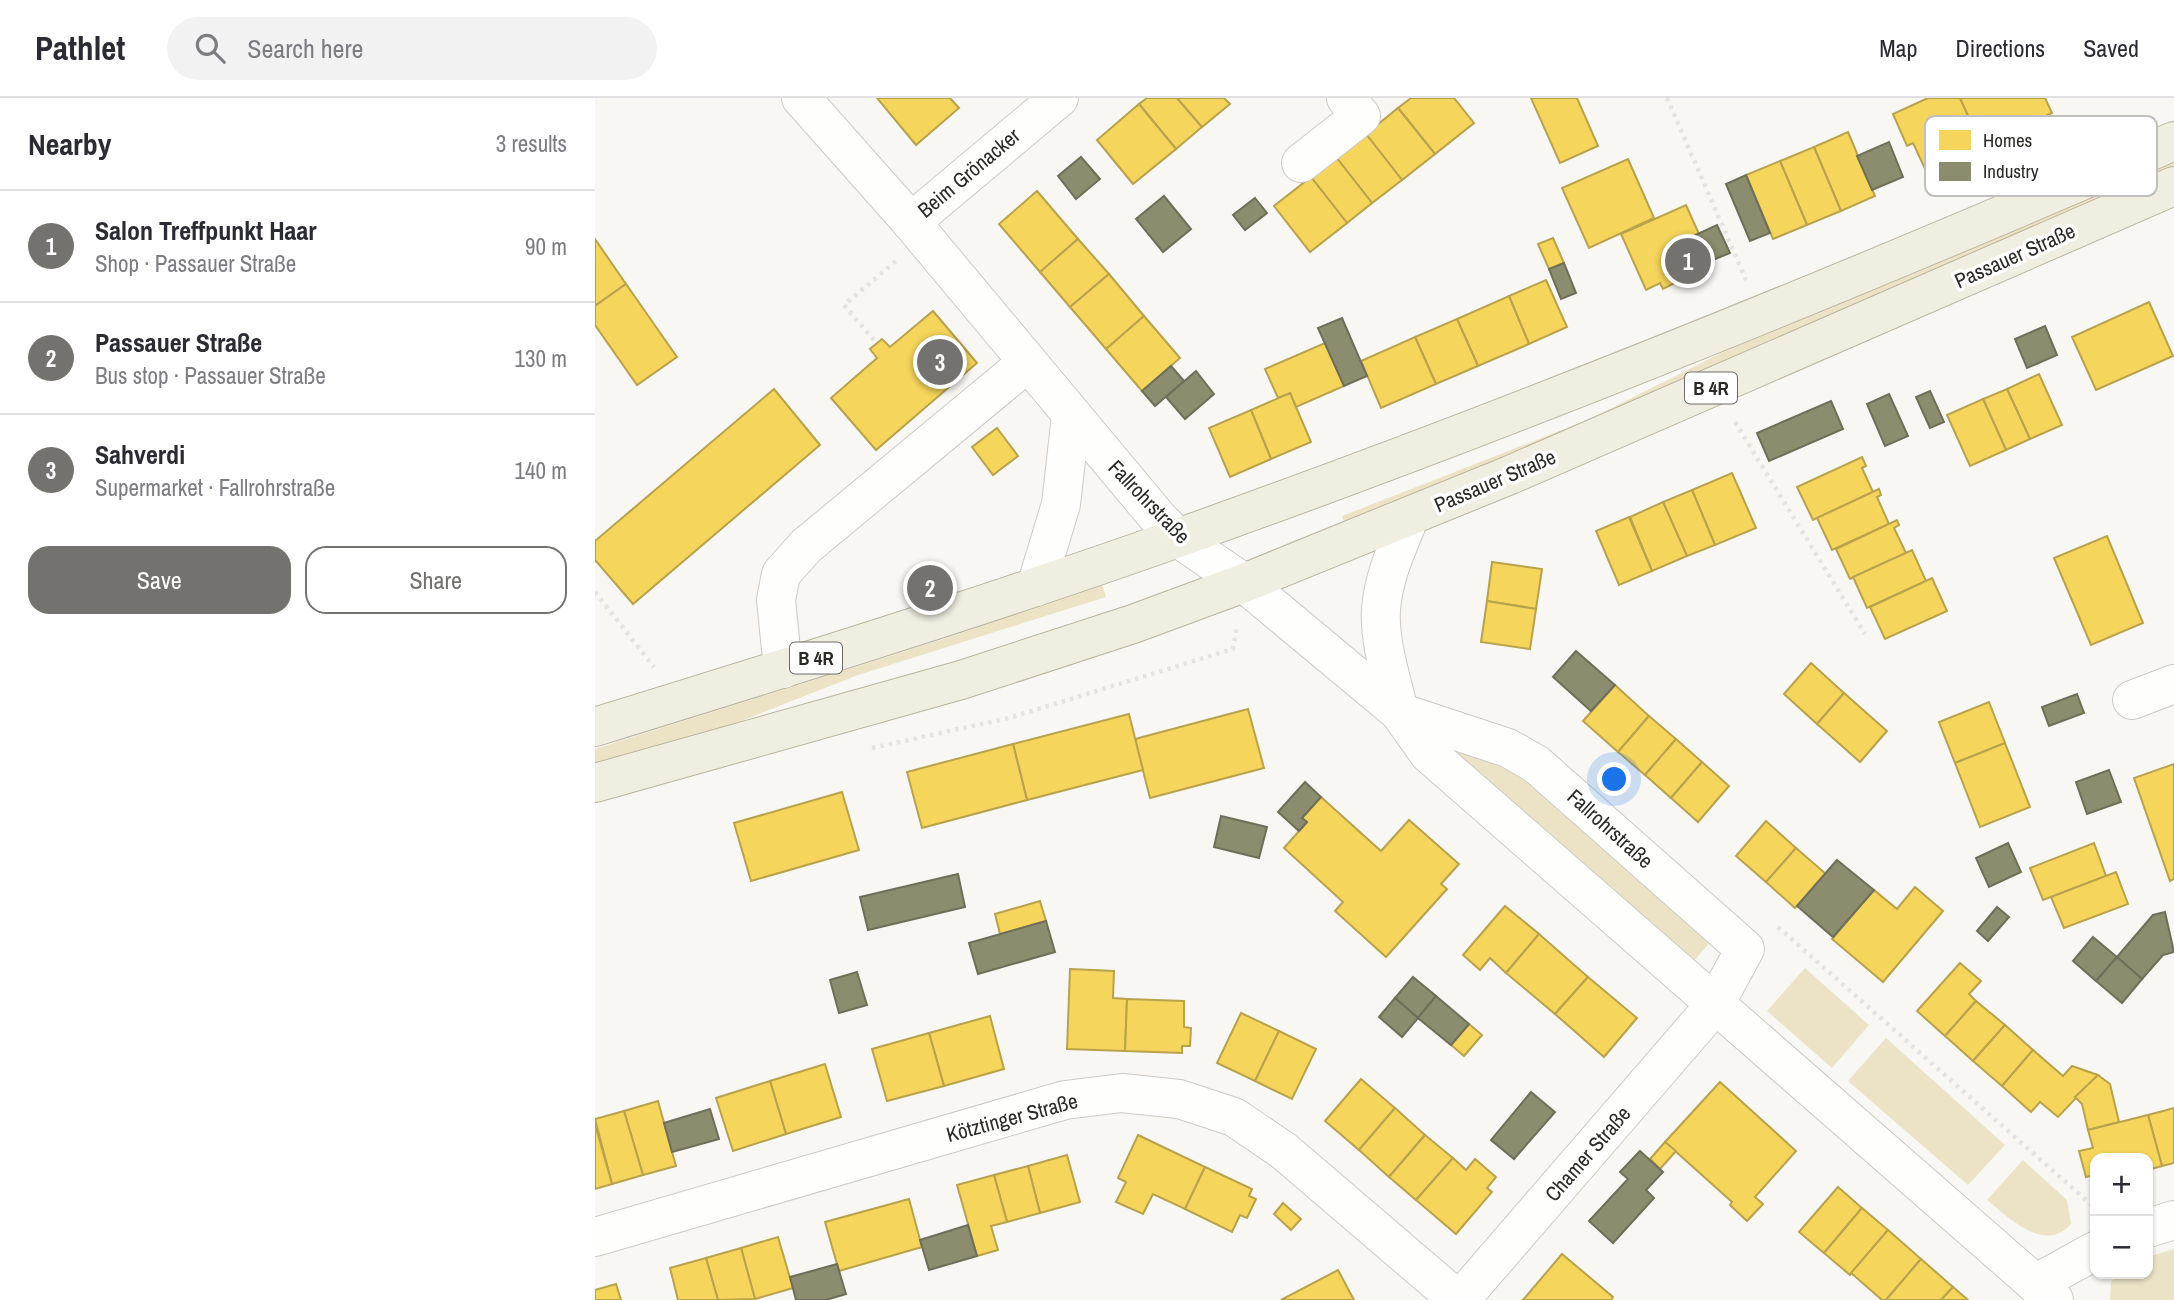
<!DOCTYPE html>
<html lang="en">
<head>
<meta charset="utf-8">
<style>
  body { margin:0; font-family:"Archivo Narrow",sans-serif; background:#f2f2f3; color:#2b2b33 }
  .controls { position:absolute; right:21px; bottom:21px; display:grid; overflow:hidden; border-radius:14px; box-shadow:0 2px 5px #0004 }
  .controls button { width:63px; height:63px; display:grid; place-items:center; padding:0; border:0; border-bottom:2px solid #e1e1e2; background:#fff; color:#2b2b33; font:35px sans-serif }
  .you { position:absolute; left:1020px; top:682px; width:24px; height:24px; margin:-18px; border:5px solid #fff; border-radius:50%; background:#1a73e8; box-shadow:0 0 0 10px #1a73e833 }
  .badge { display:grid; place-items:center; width:46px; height:46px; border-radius:50%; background:#73726e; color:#fff; font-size:23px; font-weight:700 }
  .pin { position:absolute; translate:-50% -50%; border:4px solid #fff; box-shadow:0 2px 7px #0006 }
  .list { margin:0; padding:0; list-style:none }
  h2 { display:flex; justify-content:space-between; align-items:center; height:91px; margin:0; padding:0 28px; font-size:30px }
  h2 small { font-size:23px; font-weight:400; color:#7c7c81 }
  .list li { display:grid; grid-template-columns:46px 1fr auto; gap:21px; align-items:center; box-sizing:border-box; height:112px; padding:0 28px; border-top:2px solid #e1e1e2 }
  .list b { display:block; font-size:26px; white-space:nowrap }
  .list p { margin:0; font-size:23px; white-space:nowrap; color:#7c7c81 }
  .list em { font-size:23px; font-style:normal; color:#7c7c81 }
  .actions { display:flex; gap:14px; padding:21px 28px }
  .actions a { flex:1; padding:16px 0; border:2px solid #73726e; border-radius:21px; text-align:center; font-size:24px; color:#73726e }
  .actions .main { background:#73726e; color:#fff }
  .icon { flex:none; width:38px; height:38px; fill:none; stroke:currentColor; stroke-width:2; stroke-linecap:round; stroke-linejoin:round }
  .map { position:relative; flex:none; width:1579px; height:1202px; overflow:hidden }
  header { display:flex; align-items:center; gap:42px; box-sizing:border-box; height:98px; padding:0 35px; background:#fff; border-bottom:2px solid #e1e1e2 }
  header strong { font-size:33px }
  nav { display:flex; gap:38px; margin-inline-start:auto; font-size:24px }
  .search { width:490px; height:63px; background:#f2f2f3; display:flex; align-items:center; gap:18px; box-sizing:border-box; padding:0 24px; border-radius:38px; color:#7c7c81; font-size:26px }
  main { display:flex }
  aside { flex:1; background:#fff }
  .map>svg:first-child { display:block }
  .grass { fill:#ece3c6 }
  .homes { fill:#f6d55c; stroke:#b9a24c; stroke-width:2 }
  .industry { fill:#8c8c6e; stroke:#6f6f59; stroke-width:2 }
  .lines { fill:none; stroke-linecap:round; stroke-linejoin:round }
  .minor-casing { stroke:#cbcac6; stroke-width:40 }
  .major-casing { stroke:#bab49f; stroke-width:40 }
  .path { stroke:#e4e3e1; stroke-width:4.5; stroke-dasharray:3.5 5; stroke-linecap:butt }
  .minor { stroke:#fefefd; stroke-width:38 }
  .major { stroke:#f0ede1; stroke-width:38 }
  .labels { text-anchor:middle; stroke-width:7; stroke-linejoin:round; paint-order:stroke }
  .shield { fill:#fff; stroke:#6b6a68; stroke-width:2 }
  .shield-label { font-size:19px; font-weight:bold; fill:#2b2a27 }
  .street-label { font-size:21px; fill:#2b2a27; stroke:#fff }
  .key { fill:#fff; stroke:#bfbfbe; stroke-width:2 }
  .key-label { font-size:19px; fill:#2b2a27 }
</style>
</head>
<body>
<header>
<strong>Pathlet</strong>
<div class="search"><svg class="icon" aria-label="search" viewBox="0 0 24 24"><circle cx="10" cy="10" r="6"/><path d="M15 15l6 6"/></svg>Search here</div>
<nav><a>Map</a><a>Directions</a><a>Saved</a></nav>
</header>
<main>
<aside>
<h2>Nearby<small>3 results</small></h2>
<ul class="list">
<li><span class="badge">1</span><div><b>Salon Treffpunkt Haar</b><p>Shop · Passauer Straße</p></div><em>90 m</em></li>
<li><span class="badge">2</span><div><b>Passauer Straße</b><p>Bus stop · Passauer Straße</p></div><em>130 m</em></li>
<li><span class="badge">3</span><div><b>Sahverdi</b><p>Supermarket · Fallrohrstraße</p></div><em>140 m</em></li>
</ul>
<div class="actions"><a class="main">Save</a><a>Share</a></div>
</aside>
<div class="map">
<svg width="1579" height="1202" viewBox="0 0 1579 1202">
  <rect width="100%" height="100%" fill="#f8f7f3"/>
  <!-- grass -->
  <g class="grass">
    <path d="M 1579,63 L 1579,74 L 751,429 L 747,418 L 995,321 L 1136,250 L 1328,172 Z"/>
    <path d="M 507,486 L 511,499 L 263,577 L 136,627 L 0,665 L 0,651 L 352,540 Z"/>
    <path d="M 861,648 L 928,679 L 1117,842 L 1097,865 L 857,653 Z"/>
    <path d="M 1210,870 L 1274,927 L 1237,970 L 1172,913 Z"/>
    <path d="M 1291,940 L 1410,1047 L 1373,1087 L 1253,983 Z"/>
    <path d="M 1428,1062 L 1472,1102 L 1476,1126 C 1450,1156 1414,1120 1392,1102 Z"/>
    <path d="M 1579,1151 L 1579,1202 L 1515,1202 L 1516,1184 L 1523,1176 L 1553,1176 L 1553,1159 Z"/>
  </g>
  <!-- homes -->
  <g class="homes">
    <path d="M 282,0 L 355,0 L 364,10 L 321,47 Z"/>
    <path d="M 552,0 L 582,0 L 607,29 L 581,51 L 544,6 Z"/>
    <path d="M 582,0 L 629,0 L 635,6 L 607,29 Z"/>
    <path d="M 816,0 L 859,0 L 879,25 L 840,56 L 803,10 Z"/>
    <path d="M 936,0 L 982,0 L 1003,48 L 965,65 Z"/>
    <path d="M 1333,0 L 1365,0 L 1387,48 L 1331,73 L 1318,45 L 1312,48 L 1298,16 Z"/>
    <path d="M 1365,0 L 1450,0 L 1457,15 L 1387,48 Z"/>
    <path d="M 544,6 L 581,51 L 538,86 L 502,42 Z"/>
    <path d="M 803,10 L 840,56 L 807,82 L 771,36 Z"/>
    <path d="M 1253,34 L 1280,98 L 1246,113 L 1219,49 Z"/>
    <path d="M 771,36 L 807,82 L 777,105 L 741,59 Z"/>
    <path d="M 1219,49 L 1246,113 L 1212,127 L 1185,63 Z"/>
    <path d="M 741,59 L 777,105 L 752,125 L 716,79 Z"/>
    <path d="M 1033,61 L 1059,120 L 994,150 L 967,90 Z"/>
    <path d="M 1185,63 L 1212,127 L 1178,141 L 1151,77 Z"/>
    <path d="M 716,79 L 752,125 L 715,154 L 679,108 Z"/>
    <path d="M 442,93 L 483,141 L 445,174 L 404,126 Z"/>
    <path d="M 1091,107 L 1104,136 L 1096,139 L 1108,166 L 1087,176 L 1088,181 L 1068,191 L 1065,185 L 1051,192 L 1026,136 Z"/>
    <path d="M 958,140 L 969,165 L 954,171 L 943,146 Z"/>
    <path d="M 0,141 L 31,186 L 0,208 Z"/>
    <path d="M 483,141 L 514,176 L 475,209 L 445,174 Z"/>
    <path d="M 514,176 L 549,218 L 511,251 L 475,209 Z"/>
    <path d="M 951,182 L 972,229 L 934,246 L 914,198 Z"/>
    <path d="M 31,186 L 82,259 L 42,287 L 0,227 L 0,208 Z"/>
    <path d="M 914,198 L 934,246 L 883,268 L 862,221 Z"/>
    <path d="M 1554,204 L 1578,258 L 1501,292 L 1477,239 Z"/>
    <path d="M 338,213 L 382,265 L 281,352 L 236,300 L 282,260 L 275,251 L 287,241 L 295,249 Z"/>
    <path d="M 549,218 L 585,260 L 547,293 L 511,251 Z"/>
    <path d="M 862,221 L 883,268 L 841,286 L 820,239 Z"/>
    <path d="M 820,239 L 841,286 L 786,310 L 766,263 Z"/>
    <path d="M 730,245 L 749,288 L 701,309 L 695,295 L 683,300 L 670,271 Z"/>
    <path d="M 1444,276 L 1467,327 L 1435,341 L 1412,291 Z"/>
    <path d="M 179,291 L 225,347 L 38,506 L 0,462 L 0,443 Z"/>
    <path d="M 1412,291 L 1435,341 L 1411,352 L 1388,301 Z"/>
    <path d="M 695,295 L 716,344 L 676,361 L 656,312 Z"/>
    <path d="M 1388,301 L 1411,352 L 1375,368 L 1352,317 Z"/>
    <path d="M 656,312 L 676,361 L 635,379 L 614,330 Z"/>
    <path d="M 402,330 L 423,358 L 398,377 L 377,349 Z"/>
    <path d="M 1267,359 L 1271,368 L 1267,370 L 1278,394 L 1218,422 L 1202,389 Z"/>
    <path d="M 1137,375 L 1161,430 L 1120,447 L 1097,392 Z"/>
    <path d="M 1284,391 L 1286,397 L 1282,399 L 1294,426 L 1237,452 L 1222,420 Z"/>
    <path d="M 1097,392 L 1120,447 L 1092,458 L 1068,404 Z"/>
    <path d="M 1068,404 L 1092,458 L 1057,473 L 1035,419 Z"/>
    <path d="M 1034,419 L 1057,473 L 1024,487 L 1001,433 Z"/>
    <path d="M 1302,422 L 1304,427 L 1299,430 L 1311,455 L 1255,481 L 1241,451 Z"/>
    <path d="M 1512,438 L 1548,525 L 1496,547 L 1459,460 Z"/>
    <path d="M 1317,452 L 1331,483 L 1272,510 L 1258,479 Z"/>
    <path d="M 897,464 L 947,471 L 941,511 L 892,503 Z"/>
    <path d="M 1337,480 L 1352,513 L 1290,541 L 1275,509 Z"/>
    <path d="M 892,503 L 941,511 L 935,551 L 886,544 Z"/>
    <path d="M 1216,565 L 1249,595 L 1222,626 L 1189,596 Z"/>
    <path d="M 1020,587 L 1054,618 L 1023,654 L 988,623 Z"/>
    <path d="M 1249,595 L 1292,633 L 1265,664 L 1222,626 Z"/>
    <path d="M 1394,604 L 1410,645 L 1360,665 L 1344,624 Z"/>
    <path d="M 653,611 L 669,670 L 555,700 L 540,641 Z"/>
    <path d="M 534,616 L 548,672 L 432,702 L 418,646 Z"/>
    <path d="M 1054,618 L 1081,641 L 1050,677 L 1023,654 Z"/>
    <path d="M 1081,641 L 1107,664 L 1076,700 L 1050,677 Z"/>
    <path d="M 1410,645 L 1435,709 L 1385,729 L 1360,665 Z"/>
    <path d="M 418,646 L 432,702 L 327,730 L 312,674 Z"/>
    <path d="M 1107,664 L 1134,688 L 1103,724 L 1076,700 Z"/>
    <path d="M 1579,666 L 1579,781 L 1575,783 L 1539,680 Z"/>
    <path d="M 247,694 L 264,752 L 156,783 L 139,725 Z"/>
    <path d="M 726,699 L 786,753 L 814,722 L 864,766 L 846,786 L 852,791 L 791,859 L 740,813 L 748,804 L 689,750 L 712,724 L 707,720 Z"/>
    <path d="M 1171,723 L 1201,750 L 1171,784 L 1141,758 Z"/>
    <path d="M 1499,745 L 1511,778 L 1448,802 L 1435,770 Z"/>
    <path d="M 1201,750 L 1231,776 L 1200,810 L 1171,784 Z"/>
    <path d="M 1521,774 L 1533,806 L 1469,830 L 1456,799 Z"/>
    <path d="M 1320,789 L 1348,813 L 1288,884 L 1237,841 L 1279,792 L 1302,811 Z"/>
    <path d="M 445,803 L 451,823 L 405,836 L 400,816 Z"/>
    <path d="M 910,808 L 944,836 L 911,875 L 895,860 L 885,872 L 868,857 Z"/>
    <path d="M 944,836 L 993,879 L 960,916 L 911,875 Z"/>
    <path d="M 1365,865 L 1386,883 L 1374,896 L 1381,903 L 1350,938 L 1322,913 Z"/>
    <path d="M 475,871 L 519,873 L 518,900 L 532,901 L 530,953 L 472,951 Z"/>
    <path d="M 993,879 L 1042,920 L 1009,959 L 960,916 Z"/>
    <path d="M 532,901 L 589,903 L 589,929 L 596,930 L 595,948 L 587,948 L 587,955 L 530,953 Z"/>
    <path d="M 1381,903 L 1410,927 L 1378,963 L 1350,938 Z"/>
    <path d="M 646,915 L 684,933 L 660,983 L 622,965 Z"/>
    <path d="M 395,918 L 409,971 L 349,988 L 334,935 Z"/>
    <path d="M 874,926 L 887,937 L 869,958 L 856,947 Z"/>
    <path d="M 1410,927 L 1438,952 L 1407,988 L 1378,963 Z"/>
    <path d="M 684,933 L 721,951 L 697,1001 L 660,983 Z"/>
    <path d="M 334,935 L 349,988 L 292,1003 L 277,951 Z"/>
    <path d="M 1438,952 L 1468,978 L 1477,968 L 1503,977 L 1463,1019 L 1445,1004 L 1436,1014 L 1407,988 Z"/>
    <path d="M 230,966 L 246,1019 L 191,1036 L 175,983 Z"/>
    <path d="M 1503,977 L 1515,986 L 1524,1024 L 1493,1032 L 1487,1006 L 1480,999 Z"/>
    <path d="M 766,981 L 800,1010 L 764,1052 L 730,1023 Z"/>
    <path d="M 175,983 L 191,1036 L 138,1053 L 121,1000 Z"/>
    <path d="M 1125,984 L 1201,1053 L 1160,1099 L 1168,1106 L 1152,1123 L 1135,1107 L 1137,1104 L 1070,1044 Z"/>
    <path d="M 63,1003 L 81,1068 L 48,1077 L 29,1013 Z"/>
    <path d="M 800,1010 L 830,1037 L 794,1079 L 764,1052 Z"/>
    <path d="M 1579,1010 L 1579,1065 L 1567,1068 L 1553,1017 Z"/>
    <path d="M 29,1013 L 48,1077 L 17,1086 L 0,1021 Z"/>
    <path d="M 1553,1017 L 1567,1068 L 1553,1072 L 1553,1060 L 1500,1060 L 1500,1077 L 1491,1079 L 1484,1053 L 1498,1050 L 1493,1032 Z"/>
    <path d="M 0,1026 L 17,1086 L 0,1091 Z"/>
    <path d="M 543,1037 L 610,1069 L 590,1111 L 558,1096 L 548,1116 L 521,1104 L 531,1084 L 523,1080 Z"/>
    <path d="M 830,1037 L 858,1060 L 821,1102 L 794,1079 Z"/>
    <path d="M 1070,1044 L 1081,1053 L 1065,1071 L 1055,1061 Z"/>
    <path d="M 472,1057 L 485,1104 L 445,1115 L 433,1068 Z"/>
    <path d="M 858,1060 L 871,1072 L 880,1061 L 901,1079 L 892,1090 L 897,1094 L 861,1136 L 821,1102 Z"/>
    <path d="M 433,1068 L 445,1115 L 412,1124 L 399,1077 Z"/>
    <path d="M 610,1069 L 657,1091 L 654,1098 L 661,1101 L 652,1120 L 645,1117 L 637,1134 L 590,1111 Z"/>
    <path d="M 399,1077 L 412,1124 L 396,1128 L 403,1152 L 382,1158 L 362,1087 Z"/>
    <path d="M 1243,1089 L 1267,1110 L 1229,1155 L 1204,1134 Z"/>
    <path d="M 314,1101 L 327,1149 L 244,1173 L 230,1124 Z"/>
    <path d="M 688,1105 L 706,1121 L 696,1132 L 679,1116 Z"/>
    <path d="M 1267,1110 L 1293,1132 L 1255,1177 L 1229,1155 Z"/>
    <path d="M 1293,1132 L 1326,1161 L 1291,1202 L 1287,1202 L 1256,1175 Z"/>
    <path d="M 183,1139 L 198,1190 L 160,1201 L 146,1150 Z"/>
    <path d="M 146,1150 L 160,1201 L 123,1202 L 111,1160 Z"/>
    <path d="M 967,1156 L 1018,1199 L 1016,1202 L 928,1202 Z"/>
    <path d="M 111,1160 L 123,1202 L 83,1202 L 75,1170 Z"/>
    <path d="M 1326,1161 L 1358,1189 L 1346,1202 L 1291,1202 Z"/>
    <path d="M 743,1172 L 759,1202 L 686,1202 Z"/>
    <path d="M 21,1186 L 26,1202 L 0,1202 L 0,1192 Z"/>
    <path d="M 1358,1189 L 1373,1202 L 1346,1202 Z"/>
  </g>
  <!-- industry -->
  <g class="industry">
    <path d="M 1294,44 L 1308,79 L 1277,92 L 1262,58 Z"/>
    <path d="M 486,59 L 505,81 L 481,101 L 463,78 Z"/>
    <path d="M 1151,77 L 1175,135 L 1155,143 L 1131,86 Z"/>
    <path d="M 569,98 L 596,131 L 568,154 L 541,121 Z"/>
    <path d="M 660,100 L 672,115 L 650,132 L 638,117 Z"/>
    <path d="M 1122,127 L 1135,155 L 1108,166 L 1096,139 Z"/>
    <path d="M 969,165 L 981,195 L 966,201 L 954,171 Z"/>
    <path d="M 747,220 L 772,278 L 749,288 L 723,230 Z"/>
    <path d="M 1450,228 L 1462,257 L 1432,270 L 1420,241 Z"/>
    <path d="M 576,268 L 589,283 L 560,308 L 547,293 Z"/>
    <path d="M 601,273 L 619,296 L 590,321 L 571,299 Z"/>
    <path d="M 1335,293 L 1349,324 L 1335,330 L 1321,299 Z"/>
    <path d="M 1294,296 L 1313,338 L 1290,348 L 1272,306 Z"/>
    <path d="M 1236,303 L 1248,331 L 1174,363 L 1162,335 Z"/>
    <path d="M 981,553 L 1020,587 L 996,613 L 958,579 Z"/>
    <path d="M 1482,596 L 1489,615 L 1454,628 L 1447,609 Z"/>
    <path d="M 1514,672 L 1526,704 L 1492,716 L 1481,684 Z"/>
    <path d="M 710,684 L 726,699 L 707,720 L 712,724 L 704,733 L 683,714 Z"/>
    <path d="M 626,718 L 672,729 L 664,760 L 619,749 Z"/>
    <path d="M 1413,745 L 1426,774 L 1394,789 L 1381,760 Z"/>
    <path d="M 1242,762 L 1279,792 L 1238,839 L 1202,808 Z"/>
    <path d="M 363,776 L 370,809 L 273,832 L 265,799 Z"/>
    <path d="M 1402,809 L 1414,819 L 1393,843 L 1382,833 Z"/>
    <path d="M 1570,814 L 1579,854 L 1568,857 L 1547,881 L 1522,859 L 1558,817 Z"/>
    <path d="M 451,823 L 460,854 L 383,876 L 374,845 Z"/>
    <path d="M 1498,839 L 1522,859 L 1501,883 L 1478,863 Z"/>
    <path d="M 1522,859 L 1547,881 L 1527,905 L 1501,883 Z"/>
    <path d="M 262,874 L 272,907 L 244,915 L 235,882 Z"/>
    <path d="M 818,879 L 841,898 L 823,920 L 800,900 Z"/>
    <path d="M 841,898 L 874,926 L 856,947 L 823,920 Z"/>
    <path d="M 800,900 L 823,920 L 807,939 L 784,919 Z"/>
    <path d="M 936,994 L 960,1014 L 919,1061 L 896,1042 Z"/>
    <path d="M 115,1011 L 124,1041 L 77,1054 L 69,1025 Z"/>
    <path d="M 1045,1053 L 1068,1074 L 1051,1092 L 1059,1100 L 1018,1145 L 994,1123 L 1033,1081 L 1025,1074 Z"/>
    <path d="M 373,1127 L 382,1158 L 334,1172 L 325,1142 Z"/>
    <path d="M 242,1166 L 251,1196 L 231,1202 L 201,1202 L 195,1179 Z"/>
  </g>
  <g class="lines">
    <defs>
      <g id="minor">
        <path d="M 206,0 L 316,124 L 564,421 L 583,440 L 649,485 L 804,614 L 834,656 L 1459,1202"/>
        <path d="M 706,65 L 766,18 L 751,0"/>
        <path d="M 316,124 L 464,0"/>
        <path d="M 815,418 C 803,448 788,479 786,512 C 784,545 797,582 804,614 L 913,650 L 941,666 L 1150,851 L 1119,908 L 865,1202"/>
        <path d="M 441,489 L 466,406 L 476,318"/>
        <path d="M 188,571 L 181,502 L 186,476 L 211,448 L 432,265"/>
        <path d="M 1537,602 L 1579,586"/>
        <path d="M 1553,1130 L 1579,1122"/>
        <path d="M 0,1139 L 470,1002 L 527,995 L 584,1001 L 639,1019 L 689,1053 L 863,1202"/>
        <path d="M 1440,1186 L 1500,1153"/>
      </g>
      <g id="major">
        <path d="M 0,629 C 194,569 388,509 580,441 C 918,321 1250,186 1579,43"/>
        <path d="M 0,685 L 366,582 L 538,526 L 649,485 L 915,377 L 1579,88"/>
      </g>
    </defs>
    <!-- minor casing -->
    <use href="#minor" class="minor-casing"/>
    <!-- major casing -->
    <use href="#major" class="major-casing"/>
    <!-- path -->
    <g class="path">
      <path d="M 1072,0 L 1151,182"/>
      <path d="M 279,242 L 249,207 L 301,163"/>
      <path d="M 1140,324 L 1270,536"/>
      <path d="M 0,494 L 59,569"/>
      <path d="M 277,650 L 414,620 L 638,551 L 642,528"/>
      <path d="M 1183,829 L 1500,1110"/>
    </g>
    <!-- minor -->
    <use href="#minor" class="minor"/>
    <!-- major -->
    <use href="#major" class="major"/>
  </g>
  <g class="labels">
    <!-- shield labels -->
    <g class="shield">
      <rect x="1090" y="274.5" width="52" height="31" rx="5"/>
      <rect x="195" y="544.5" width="52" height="31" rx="5"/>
    </g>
    <g class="shield-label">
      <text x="1116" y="297">B 4R</text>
      <text x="221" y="567">B 4R</text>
    </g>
    <!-- street labels -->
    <g class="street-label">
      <text transform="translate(374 75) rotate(-40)" y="7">Beim Grönacker</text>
      <text transform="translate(1420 158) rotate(-24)" y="7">Passauer Straße</text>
      <text transform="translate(900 383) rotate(-23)" y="7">Passauer Straße</text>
      <text transform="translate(554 404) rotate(46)" y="7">Fallrohrstraße</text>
      <text transform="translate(1015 731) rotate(42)" y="7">Fallrohrstraße</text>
      <text transform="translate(417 1020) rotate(-15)" y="7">Kötztinger Straße</text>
      <text transform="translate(993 1056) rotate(-49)" y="7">Chamer Straße</text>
    </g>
  </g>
  <!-- legend -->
  <rect x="1330" y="18" width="232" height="80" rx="10" class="key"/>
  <rect x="1344" y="32" width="32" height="20" fill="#f6d55c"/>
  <rect x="1344" y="64" width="32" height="19" fill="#8c8c6e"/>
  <g class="key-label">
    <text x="1388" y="49">Homes</text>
    <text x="1388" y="80">Industry</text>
  </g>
</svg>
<div class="controls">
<button>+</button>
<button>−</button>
</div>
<div class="you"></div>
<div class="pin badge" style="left:1093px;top:163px">1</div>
<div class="pin badge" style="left:335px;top:490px">2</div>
<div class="pin badge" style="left:345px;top:264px">3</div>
</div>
</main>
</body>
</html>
